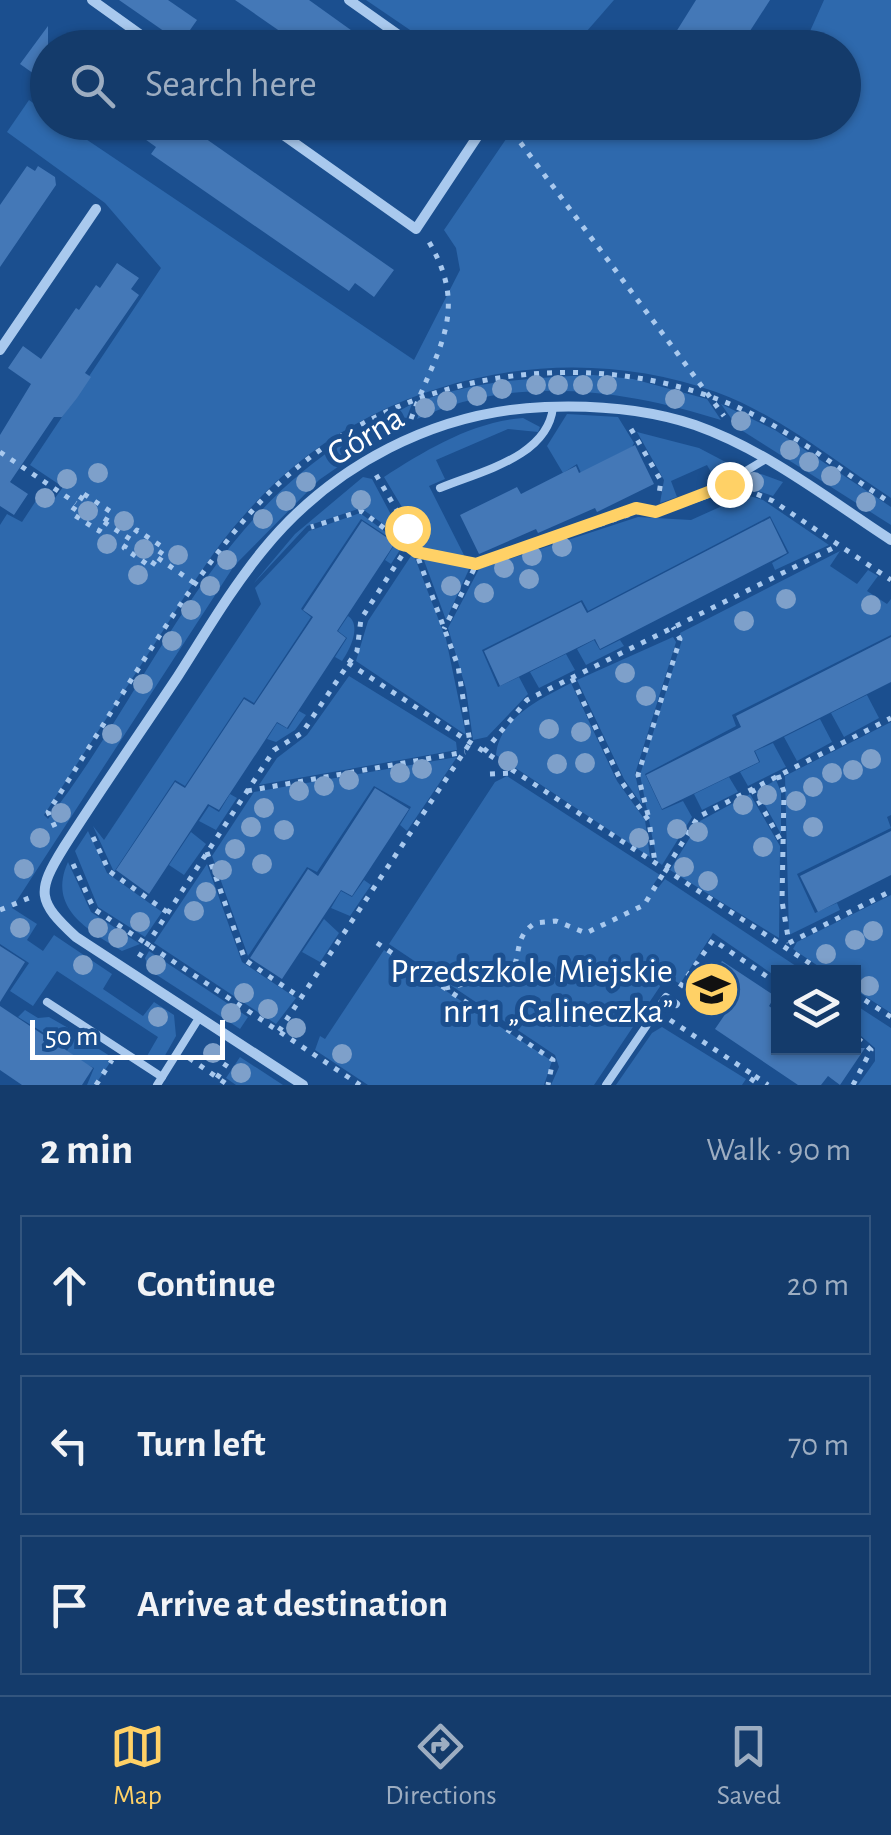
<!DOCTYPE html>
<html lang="en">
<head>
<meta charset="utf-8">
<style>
  body { margin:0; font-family:"Alegreya Sans",sans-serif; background:#1d4271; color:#f1f3f6 }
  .controls { position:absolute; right:30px; bottom:30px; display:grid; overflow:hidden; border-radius:0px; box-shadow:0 2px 8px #0004 }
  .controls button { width:90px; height:90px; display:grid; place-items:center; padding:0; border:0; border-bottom:2px solid #33557e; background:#143b6b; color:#f1f3f6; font:50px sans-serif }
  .scale { position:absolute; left:30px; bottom:25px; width:195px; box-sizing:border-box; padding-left:10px; border:5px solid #fff; border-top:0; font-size:28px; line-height:35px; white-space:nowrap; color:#fff; -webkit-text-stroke:8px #1b4f8f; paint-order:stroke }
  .stop { position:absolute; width:30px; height:30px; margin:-22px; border:8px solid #ffd166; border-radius:50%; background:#fff }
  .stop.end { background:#ffd166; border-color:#fff; box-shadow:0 2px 10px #0008 }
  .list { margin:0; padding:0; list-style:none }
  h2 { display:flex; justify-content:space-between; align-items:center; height:130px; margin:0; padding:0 40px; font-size:42px }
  h2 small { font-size:32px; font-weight:400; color:#9dadc1 }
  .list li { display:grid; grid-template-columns:65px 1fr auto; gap:30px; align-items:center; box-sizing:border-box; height:140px; margin:0 20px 20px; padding:0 20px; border:2px solid #33557e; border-radius:0px }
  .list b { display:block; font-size:38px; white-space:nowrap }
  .list em { font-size:32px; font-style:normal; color:#9dadc1 }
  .icon { flex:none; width:55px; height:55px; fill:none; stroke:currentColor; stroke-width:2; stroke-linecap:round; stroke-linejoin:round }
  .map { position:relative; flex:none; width:891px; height:1085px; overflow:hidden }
  .search { position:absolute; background:#143b6b; box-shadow:0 2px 8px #0004; left:30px; right:30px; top:30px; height:110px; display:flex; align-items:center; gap:25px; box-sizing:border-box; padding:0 35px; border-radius:55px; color:#9dadc1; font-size:38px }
  .sheet { height:610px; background:#143b6b }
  nav { display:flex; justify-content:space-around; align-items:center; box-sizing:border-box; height:140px; border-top:2px solid #33557e; background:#143b6b; font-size:28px; color:#9dadc1 }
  nav a { display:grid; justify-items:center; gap:5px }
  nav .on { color:#ffd166 }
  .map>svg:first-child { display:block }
  .green { fill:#2e69ad }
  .building { fill:#4478b7 }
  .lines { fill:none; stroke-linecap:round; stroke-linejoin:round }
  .path { stroke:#a9c9ee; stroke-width:5; stroke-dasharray:5 8; stroke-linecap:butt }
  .lane { stroke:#a9c9ee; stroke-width:8 }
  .street { stroke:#a9c9ee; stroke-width:10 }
  .tree { fill:#7ea0ca }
  .route { stroke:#ffd166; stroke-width:12 }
  .labels { text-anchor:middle; stroke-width:10; stroke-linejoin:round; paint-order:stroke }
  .street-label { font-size:35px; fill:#fff; stroke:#1b4f8f }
  .poi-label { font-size:35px; fill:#fff; stroke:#1b4f8f; text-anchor:end }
</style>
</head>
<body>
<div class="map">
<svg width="891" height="1085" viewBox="0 0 891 1085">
  <rect width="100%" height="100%" fill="#1b4f8f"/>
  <!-- green -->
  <g class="green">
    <path d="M 366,0 L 614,0 L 573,47 L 435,47 Z"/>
    <path d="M 824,0 L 891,0 L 891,498 C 835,461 779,415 716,392 C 554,334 361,381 246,513 C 212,550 186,595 159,637 C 121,696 82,756 44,815 L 48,819 C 147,692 206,526 348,439 L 358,453 L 319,480 L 234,566 L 12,908 L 37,924 L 27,940 L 43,951 L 54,935 L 112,974 L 103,989 L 143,1016 L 154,1002 L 174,1015 L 176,1036 L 163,1059 L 153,1060 L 147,1056 L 158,1037 L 57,971 L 33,1006 L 10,991 L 29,963 L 0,944 L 0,525 L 7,514 L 22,522 L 43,490 L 55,498 L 63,487 L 30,465 L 161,268 L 105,203 L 7,132 L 29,100 L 47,113 L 48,122 L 62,123 L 414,360 L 460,270 L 456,248 L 444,230 L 517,123 L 753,127 L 756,123 L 844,122 L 844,48 L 803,47 Z"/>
    <path d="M 593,375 L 633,379 L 707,399 L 721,420 C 623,389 513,374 417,419 L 424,400 C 479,380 535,378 593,375 Z"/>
    <path d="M 412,404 L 403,427 L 365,448 L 356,434 Z"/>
    <path d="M 721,404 L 775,430 L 891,507 L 891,525 L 738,428 Z"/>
    <path d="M 567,414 L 618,417 L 634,443 L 632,447 L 581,473 L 577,464 L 563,473 L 547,446 Z"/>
    <path d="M 523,418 L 540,427 L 538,432 L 508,429 L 436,460 L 445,479 L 429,486 L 466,559 L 416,545 L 412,524 L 384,477 C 426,450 472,422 523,418 Z"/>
    <path d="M 637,432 L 699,448 L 737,468 L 716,481 L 707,465 L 671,481 L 677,497 L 660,503 L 664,480 Z"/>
    <path d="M 761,474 L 783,482 L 773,496 L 741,485 Z"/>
    <path d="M 363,477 L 372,479 L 404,539 L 361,508 L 307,526 L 253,584 L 295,534 Z"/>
    <path d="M 733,491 L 763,500 L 829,545 L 775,570 L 772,563 L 789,553 L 770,516 L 588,611 L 582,600 L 482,650 L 498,687 L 519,677 L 528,694 L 487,737 L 473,740 L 466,689 L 448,628 L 479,569 L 638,517 L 691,520 L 731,502 Z"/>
    <path d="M 360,513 L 403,545 L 391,564 L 385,560 L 396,542 L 361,519 L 301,609 L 311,617 L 254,703 L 244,697 L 185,786 L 175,780 L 114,872 L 93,826 L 104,840 L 261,604 L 255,588 L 309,531 Z"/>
    <path d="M 840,551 L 830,566 L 857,584 L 868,570 L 878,576 L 867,591 L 887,604 L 891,599 L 891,635 L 732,715 L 736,726 L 645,774 L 662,810 L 683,801 L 692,817 L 662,865 L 657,861 L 640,775 L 682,640 L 680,633 Z"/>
    <path d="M 413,553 L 446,639 L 466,735 L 356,661 L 368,621 Z"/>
    <path d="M 422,555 L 470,567 L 446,620 Z"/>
    <path d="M 348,616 C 362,625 350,650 342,661 L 335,657 L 347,638 L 338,631 Z"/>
    <path d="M 673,637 L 676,642 L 635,774 L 642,805 L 624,779 L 577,680 Z"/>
    <path d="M 594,640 L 600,650 L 620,640 L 624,646 L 586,665 L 577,649 Z"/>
    <path d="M 566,654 L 575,670 L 539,688 L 530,672 Z"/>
    <path d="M 349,676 L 456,742 L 457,750 L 259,785 L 277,758 L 307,735 Z"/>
    <path d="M 571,683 L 617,781 L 645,820 L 650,857 L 496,755 C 499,718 542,698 571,683 Z"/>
    <path d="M 867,695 L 879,718 L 844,737 L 831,713 Z"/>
    <path d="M 299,711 L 306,715 L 295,730 L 276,742 L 267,739 L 277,723 L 288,729 Z"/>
    <path d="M 820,719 L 832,742 L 797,761 L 784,737 Z"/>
    <path d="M 891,722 L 891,815 L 887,817 L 891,828 L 797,874 L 815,913 L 837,903 L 840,910 L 789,935 L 785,776 Z"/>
    <path d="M 773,743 L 786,767 L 748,786 L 740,772 L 760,762 L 755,751 Z"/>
    <path d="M 457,757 L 407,831 L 400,825 L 411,807 L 374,786 L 317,872 L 307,867 L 248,956 L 212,856 L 254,792 Z"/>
    <path d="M 507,776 L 660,875 L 653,885 L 658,888 L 665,879 L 805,972 L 778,972 L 778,978 L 713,933 L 680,984 L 667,976 L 594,1085 L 551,1085 L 559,1067 L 555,1055 L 389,944 L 495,782 Z"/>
    <path d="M 729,777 L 738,792 L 702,810 L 694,794 Z"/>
    <path d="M 776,780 L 781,792 L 781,834 L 757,791 Z"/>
    <path d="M 230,794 L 237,798 L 216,830 L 199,821 L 209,806 L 219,812 Z"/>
    <path d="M 750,794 L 780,846 L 779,938 L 670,870 L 700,821 Z"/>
    <path d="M 88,831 L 107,873 L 162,912 L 145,937 L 98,907 L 75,851 Z"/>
    <path d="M 191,832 L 206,844 L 184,875 L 169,865 Z"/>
    <path d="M 68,862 L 91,912 L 140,944 L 122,951 C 88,930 47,908 68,862 Z"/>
    <path d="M 207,864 L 242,962 L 296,998 L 276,1024 L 154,943 Z"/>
    <path d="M 364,880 L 371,885 L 350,916 L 331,908 L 341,891 L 352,897 Z"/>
    <path d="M 891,895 L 891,1013 L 854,989 L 854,972 L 827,972 L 793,949 L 797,942 Z"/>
    <path d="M 324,919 L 339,933 L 320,962 L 302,952 Z"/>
    <path d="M 384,950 L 552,1061 L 544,1085 L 368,1085 L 315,1050 L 320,1036 L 325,1039 Z"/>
    <path d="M 149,951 L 248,1017 L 240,1029 L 149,970 L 145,958 Z"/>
    <path d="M 854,1004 L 891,1028 L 891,1085 L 858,1085 L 875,1061 L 875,1048 L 854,1030 Z"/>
    <path d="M 25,1010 L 38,1018 L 49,1017 L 70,1029 L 57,1041 L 18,1017 Z"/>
    <path d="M 662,1027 L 746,1079 L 742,1085 L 616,1085 L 652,1033 Z"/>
    <path d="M 77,1035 L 113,1058 L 95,1085 L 87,1085 L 94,1068 L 65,1054 Z"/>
    <path d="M 240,1057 L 283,1085 L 236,1085 L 226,1078 Z"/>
  </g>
  <!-- building -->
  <g class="building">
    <path d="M 119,0 L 168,0 L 197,20 L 181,43 Z"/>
    <path d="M 235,0 L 309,0 L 376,48 L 304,48 Z"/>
    <path d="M 696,0 L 770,0 L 739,48 L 666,48 Z"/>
    <path d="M 48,26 L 48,62 L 37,76 L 20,64 Z"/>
    <path d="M 121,122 L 173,122 L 189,134 L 192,129 L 394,270 L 374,297 L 355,283 L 349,291 L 151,154 L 156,147 Z"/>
    <path d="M 27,166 L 35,171 L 38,166 L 55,177 L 56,185 L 0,267 L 0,205 Z"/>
    <path d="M 117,263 L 139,278 L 131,289 L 139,295 L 85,373 L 91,377 L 77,398 L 62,417 L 54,417 L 10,482 L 28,494 L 14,515 L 0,506 L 0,435 L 31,384 L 8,368 L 23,346 L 41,359 L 76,308 L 79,310 L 96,285 L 100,288 Z"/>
    <path d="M 635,445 L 654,484 L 597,512 L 595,508 L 538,533 L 536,529 L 479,554 L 460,515 L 517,487 L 521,494 L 576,466 L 579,473 Z"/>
    <path d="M 770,518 L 787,553 L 600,649 L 595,639 L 500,686 L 484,651 L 581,602 L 587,613 Z"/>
    <path d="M 362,521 L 395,543 L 337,631 L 346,638 L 287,728 L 277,722 L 219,810 L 208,804 L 149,894 L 116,870 L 175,782 L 185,788 L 244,699 L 254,705 L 313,617 L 303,610 Z"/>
    <path d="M 891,637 L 891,682 L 754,751 L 759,762 L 662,809 L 646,775 L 741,727 L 736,716 Z"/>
    <path d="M 375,788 L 409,809 L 352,896 L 341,890 L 282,979 L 250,958 L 308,869 L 318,876 Z"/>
    <path d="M 891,831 L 891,875 L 818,912 L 800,876 Z"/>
    <path d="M 0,946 L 25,962 L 0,1002 Z"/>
    <path d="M 722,961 L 775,996 L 769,1006 L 778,1013 L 778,1048 L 865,1048 L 840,1085 L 828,1076 L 821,1085 L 798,1085 L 715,1029 L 728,1010 L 701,992 Z"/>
    <path d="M 0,1006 L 93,1068 L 82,1085 L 22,1085 L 0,1070 Z"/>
  </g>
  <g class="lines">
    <!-- path -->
    <g class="path">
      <path d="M 505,122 L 724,416"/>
      <path d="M 411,419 C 435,351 471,313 429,242"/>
      <path d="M 631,429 L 661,481 L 659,494"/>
      <path d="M 0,452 L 76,503"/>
      <path d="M 745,489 L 773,501 L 891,580"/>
      <path d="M 84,494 L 111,512 L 99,531 L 71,513 Z"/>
      <path d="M 104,522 L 130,539 L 137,530 L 164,548 L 151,567 L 124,548 L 130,539"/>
      <path d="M 417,552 L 476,565 L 444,629"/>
      <path d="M 158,558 L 197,585"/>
      <path d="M 476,565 L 643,510"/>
      <path d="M 348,663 L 823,972"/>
      <path d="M 572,678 L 621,781 L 649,821 L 655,863"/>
      <path d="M 484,752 L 527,700 L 839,545"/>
      <path d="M 490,774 L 513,773"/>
      <path d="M 778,775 L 784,792 L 782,901 L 789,943"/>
      <path d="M 752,789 L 782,843"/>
      <path d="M 247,791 L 465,752"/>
      <path d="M 648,815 L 638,775 L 680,639 L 673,627"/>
      <path d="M 55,827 L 48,812 C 111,716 177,596 252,511 C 371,376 574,336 737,407 C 792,431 841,471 891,503"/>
      <path d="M 93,837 L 109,871 L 167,912"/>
      <path d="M 207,852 L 245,960 L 301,998"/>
      <path d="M 73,864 L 94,909 L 360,1085"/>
      <path d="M 0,910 L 29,898"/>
      <path d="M 377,943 L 553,1060 L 548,1085"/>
      <path d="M 789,943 L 891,891"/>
      <path d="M 139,957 L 274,750 L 302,733 L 357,651 L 361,619 L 408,546 L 407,528 L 375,473"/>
      <path d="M 680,987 L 713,940 L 778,984"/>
      <path d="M 445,988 L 509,975 C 523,957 512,938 535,923 L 556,921 L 586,933 L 644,905 L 698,817 L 891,718"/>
      <path d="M 854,993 L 891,1017"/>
      <path d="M 670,1020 L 755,1076 L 749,1085"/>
      <path d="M 279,1031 L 470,743 L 458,666 L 416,552 L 361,511 L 311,527"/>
      <path d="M 189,1058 L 228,1085"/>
      <path d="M 755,1076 L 768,1085"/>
      <path d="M 217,1078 L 231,1057"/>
      <path d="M 96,1085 L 112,1060"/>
      <path d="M 853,1085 L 871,1050 L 854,1035"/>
    </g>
    <!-- lane -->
    <g class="lane">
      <path d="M 440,488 C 481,471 548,457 553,407"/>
      <path d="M 656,512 L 706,495 L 766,459"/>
      <path d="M 47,1002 L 162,1077"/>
      <path d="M 157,1085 L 199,1018"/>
      <path d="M 606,1085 L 666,997 L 676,1004"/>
    </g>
    <!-- street -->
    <g class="street">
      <path d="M 92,0 L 159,48"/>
      <path d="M 349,0 L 417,48"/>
      <path d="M 265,122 L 416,229 L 487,122"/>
      <path d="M 0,350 L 96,209"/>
      <path d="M 303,1085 L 76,937 C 37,901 36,892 64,847 C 101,789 140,733 178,676 C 205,634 231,589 263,550 C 332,465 436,411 545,407 C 595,405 647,409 695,425 C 766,450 828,499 891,540"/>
    </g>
  </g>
  <!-- trees -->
  <g class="tree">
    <circle cx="536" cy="385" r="10"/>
    <circle cx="558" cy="385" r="10"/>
    <circle cx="583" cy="385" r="10"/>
    <circle cx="607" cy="385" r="10"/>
    <circle cx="502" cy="389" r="10"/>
    <circle cx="477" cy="396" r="10"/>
    <circle cx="675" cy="399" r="10"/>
    <circle cx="447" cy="401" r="10"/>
    <circle cx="425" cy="408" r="10"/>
    <circle cx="741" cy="421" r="10"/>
    <circle cx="376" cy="432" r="10"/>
    <circle cx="790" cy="450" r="10"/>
    <circle cx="809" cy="462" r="10"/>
    <circle cx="98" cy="473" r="10"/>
    <circle cx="831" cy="476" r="10"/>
    <circle cx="67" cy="479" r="10"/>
    <circle cx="306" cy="482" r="10"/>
    <circle cx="754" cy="482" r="10"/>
    <circle cx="45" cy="498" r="10"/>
    <circle cx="361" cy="500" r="10"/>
    <circle cx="286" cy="501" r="10"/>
    <circle cx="866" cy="502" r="10"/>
    <circle cx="88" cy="511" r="10"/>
    <circle cx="263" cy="519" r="10"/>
    <circle cx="124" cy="521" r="10"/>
    <circle cx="107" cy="544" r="10"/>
    <circle cx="562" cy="547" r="10"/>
    <circle cx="144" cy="549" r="10"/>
    <circle cx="178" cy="555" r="10"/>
    <circle cx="532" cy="556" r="10"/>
    <circle cx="227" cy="560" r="10"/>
    <circle cx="504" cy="568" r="10"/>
    <circle cx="138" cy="575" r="10"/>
    <circle cx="529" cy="579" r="10"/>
    <circle cx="210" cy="586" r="10"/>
    <circle cx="451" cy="586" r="10"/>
    <circle cx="484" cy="593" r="10"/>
    <circle cx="786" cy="599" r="10"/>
    <circle cx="871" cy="605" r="10"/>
    <circle cx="191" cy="610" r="10"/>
    <circle cx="744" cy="621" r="10"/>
    <circle cx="172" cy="641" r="10"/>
    <circle cx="625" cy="673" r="10"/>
    <circle cx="143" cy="684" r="10"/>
    <circle cx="646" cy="696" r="10"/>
    <circle cx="549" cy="729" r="10"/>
    <circle cx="581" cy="732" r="10"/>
    <circle cx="112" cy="734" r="10"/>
    <circle cx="871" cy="759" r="10"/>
    <circle cx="508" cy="761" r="10"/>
    <circle cx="585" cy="763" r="10"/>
    <circle cx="557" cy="764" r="10"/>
    <circle cx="422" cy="769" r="10"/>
    <circle cx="853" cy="770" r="10"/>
    <circle cx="400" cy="773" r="10"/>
    <circle cx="832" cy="773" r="10"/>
    <circle cx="349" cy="780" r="10"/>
    <circle cx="324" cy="786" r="10"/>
    <circle cx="813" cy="787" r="10"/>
    <circle cx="299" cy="791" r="10"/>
    <circle cx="767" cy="795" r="10"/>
    <circle cx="796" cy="801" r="10"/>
    <circle cx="743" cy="805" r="10"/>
    <circle cx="264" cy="808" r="10"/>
    <circle cx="61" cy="813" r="10"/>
    <circle cx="251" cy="827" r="10"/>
    <circle cx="813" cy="827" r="10"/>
    <circle cx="677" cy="829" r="10"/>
    <circle cx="284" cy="830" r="10"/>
    <circle cx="698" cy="832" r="10"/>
    <circle cx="40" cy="838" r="10"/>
    <circle cx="639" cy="838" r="10"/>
    <circle cx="763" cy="847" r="10"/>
    <circle cx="235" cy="849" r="10"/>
    <circle cx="262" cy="864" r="10"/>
    <circle cx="684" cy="867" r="10"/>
    <circle cx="24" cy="869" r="10"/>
    <circle cx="222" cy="870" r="10"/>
    <circle cx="708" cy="881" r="10"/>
    <circle cx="206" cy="892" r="10"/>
    <circle cx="194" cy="911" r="10"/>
    <circle cx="140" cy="922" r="10"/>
    <circle cx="20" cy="928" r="10"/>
    <circle cx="98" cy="928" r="10"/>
    <circle cx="873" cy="931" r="10"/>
    <circle cx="118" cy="938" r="10"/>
    <circle cx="855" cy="940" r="10"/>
    <circle cx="826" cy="954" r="10"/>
    <circle cx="83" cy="965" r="10"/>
    <circle cx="156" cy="965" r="10"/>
    <circle cx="869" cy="986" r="10"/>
    <circle cx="244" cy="993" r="10"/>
    <circle cx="268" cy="1009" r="10"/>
    <circle cx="231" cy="1013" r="10"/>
    <circle cx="158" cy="1017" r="10"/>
    <circle cx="296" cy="1028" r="10"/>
    <circle cx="213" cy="1053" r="10"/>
    <circle cx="342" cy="1054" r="10"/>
    <circle cx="241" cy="1073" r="10"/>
  </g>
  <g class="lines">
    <!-- route -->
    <path class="route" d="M 407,528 L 408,546 L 416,552 L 476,564 L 636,508 L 656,512 L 729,484"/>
  </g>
  <!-- icons -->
  <defs>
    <symbol id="school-disc" viewBox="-11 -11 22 22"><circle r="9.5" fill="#ffd166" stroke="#1b4f8f"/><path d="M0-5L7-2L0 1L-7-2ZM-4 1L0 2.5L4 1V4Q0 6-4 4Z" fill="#111"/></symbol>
  </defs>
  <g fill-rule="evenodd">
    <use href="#school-disc" x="680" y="958" width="63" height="63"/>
  </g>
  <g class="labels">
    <!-- street labels -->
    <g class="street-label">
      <text transform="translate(365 435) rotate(-31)" y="12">Górna</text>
    </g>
    <!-- poi labels -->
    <g class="poi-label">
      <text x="673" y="982">Przedszkole Miejskie<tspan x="673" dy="40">nr 11 „Calineczka”</tspan></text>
    </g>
  </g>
</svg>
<div class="controls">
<button><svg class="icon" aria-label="layers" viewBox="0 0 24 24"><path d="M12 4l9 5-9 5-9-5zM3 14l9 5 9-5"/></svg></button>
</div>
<div class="scale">50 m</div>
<div class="stop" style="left:407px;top:528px"></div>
<div class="stop end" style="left:729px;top:484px"></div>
<div class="search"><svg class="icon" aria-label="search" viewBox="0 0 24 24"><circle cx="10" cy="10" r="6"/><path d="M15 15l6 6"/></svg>Search here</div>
</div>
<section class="sheet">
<h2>2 min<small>Walk · 90 m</small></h2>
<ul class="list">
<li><svg class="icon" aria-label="ahead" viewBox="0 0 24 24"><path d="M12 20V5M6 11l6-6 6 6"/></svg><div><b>Continue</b></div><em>20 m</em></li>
<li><svg class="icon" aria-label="left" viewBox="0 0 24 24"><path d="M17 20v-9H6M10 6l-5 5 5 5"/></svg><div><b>Turn left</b></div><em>70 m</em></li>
<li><svg class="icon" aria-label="arrive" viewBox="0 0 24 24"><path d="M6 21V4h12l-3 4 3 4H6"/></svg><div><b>Arrive at destination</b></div></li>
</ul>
</section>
<nav>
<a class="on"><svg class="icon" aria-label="map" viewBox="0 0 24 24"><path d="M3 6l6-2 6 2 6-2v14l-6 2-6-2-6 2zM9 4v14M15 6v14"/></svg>Map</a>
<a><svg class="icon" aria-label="directions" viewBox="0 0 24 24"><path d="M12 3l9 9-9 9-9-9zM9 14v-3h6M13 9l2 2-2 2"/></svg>Directions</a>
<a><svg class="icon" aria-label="saved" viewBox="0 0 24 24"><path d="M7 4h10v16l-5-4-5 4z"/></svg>Saved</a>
</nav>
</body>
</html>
